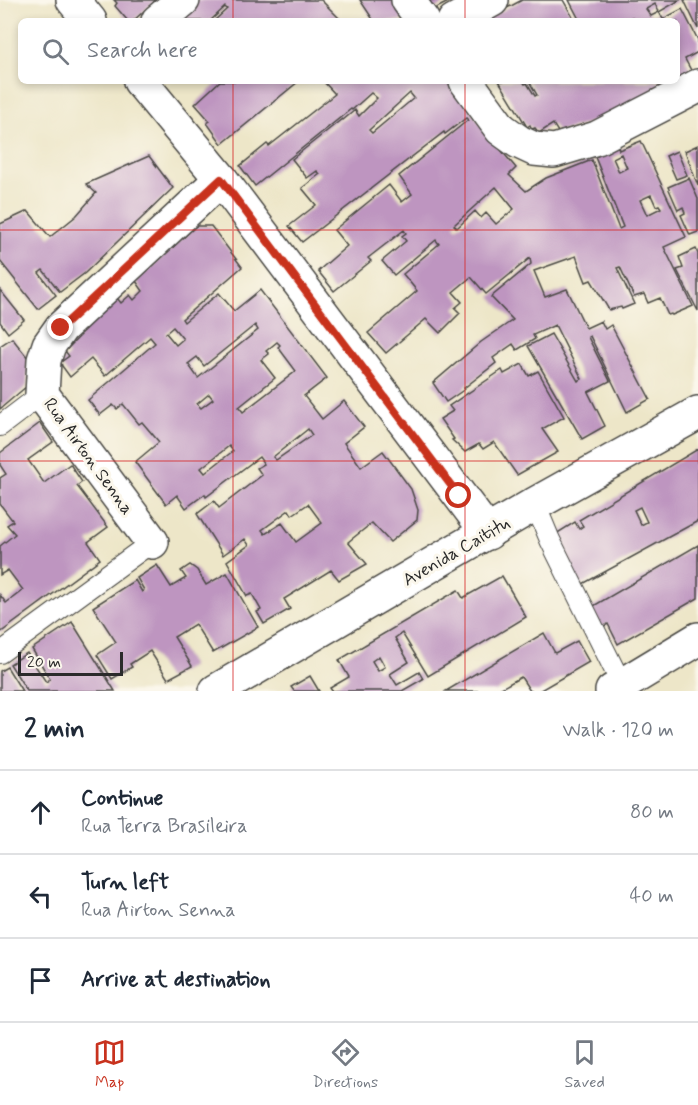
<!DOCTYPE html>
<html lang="en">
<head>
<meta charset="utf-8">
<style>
  body { margin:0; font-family:Mynerve,sans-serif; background:#f2f2f3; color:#1f2937 }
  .scale { position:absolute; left:18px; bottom:15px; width:105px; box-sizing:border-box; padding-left:6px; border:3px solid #2b2b2b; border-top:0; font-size:16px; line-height:21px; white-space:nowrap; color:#2b2b2b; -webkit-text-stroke:4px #fbf7ec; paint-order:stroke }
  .stop { position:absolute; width:18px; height:18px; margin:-14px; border:4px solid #c8321e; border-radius:50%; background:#fff }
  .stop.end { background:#c8321e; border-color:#fff; box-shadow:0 2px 6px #0008 }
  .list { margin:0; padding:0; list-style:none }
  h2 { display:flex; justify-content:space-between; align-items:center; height:78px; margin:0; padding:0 24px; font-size:26px }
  h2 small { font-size:20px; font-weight:400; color:#747a83 }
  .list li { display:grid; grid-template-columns:39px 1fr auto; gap:18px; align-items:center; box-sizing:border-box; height:84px; padding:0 24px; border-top:2px solid #e0e1e3 }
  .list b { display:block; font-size:22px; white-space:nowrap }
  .list p { margin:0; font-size:20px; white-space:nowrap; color:#747a83 }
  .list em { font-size:20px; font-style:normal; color:#747a83 }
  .icon { flex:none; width:33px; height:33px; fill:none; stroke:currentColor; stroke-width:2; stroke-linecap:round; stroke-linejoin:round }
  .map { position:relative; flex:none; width:698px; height:691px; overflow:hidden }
  .search { position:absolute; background:#fff; box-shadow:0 3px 9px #0003; left:18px; right:18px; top:18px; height:66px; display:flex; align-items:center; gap:15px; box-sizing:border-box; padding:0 21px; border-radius:9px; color:#747a83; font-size:22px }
  .sheet { height:330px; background:#fff }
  nav { display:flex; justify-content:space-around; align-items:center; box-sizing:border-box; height:84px; border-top:2px solid #e0e1e3; background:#fff; font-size:16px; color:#747a83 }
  nav a { display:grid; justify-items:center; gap:3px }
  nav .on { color:#c8321e }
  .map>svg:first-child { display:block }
  .building { fill:#be95c0; fill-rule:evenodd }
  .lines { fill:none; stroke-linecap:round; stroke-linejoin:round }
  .lane-casing { stroke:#484743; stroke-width:22 }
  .street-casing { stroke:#484743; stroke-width:36 }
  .lane { stroke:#fff; stroke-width:20 }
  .street { stroke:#fff; stroke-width:33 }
  .route { stroke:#c8321e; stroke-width:8 }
  .grid { fill:none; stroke:#d62828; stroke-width:1.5; stroke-opacity:0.55 }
  .labels { text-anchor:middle; stroke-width:6; stroke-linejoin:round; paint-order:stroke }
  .street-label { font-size:18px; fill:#2b2b2b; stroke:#fbf7ec }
</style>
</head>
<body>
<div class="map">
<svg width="698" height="691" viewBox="0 0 698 691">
  <rect width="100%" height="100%" fill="#fbf7ec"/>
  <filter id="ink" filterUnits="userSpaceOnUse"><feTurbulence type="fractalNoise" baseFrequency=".0167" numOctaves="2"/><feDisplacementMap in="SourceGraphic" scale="12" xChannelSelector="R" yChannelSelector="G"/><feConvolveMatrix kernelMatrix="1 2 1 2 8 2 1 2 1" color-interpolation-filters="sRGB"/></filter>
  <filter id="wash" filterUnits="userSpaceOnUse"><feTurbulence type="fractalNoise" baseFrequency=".008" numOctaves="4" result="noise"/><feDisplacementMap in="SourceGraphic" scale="24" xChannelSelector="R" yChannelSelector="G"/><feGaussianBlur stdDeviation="1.35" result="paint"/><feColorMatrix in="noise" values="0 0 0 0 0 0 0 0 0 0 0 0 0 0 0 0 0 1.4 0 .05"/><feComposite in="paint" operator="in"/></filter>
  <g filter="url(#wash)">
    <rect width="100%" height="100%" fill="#ede6c8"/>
    <g id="blocks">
      <!-- building -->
      <g class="building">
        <path d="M 114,0 L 156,0 L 133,21 L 128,21 L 115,6 L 117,3 Z"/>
        <path d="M 196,0 L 321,0 L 342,21 L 214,21 L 227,9 L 225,7 L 210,21 L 173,21 Z"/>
        <path d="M 360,0 L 396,0 L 407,16 L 400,21 L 374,21 Z"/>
        <path d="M 423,0 L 452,0 L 429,12 Z"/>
        <path d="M 522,0 L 563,0 L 575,21 L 483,21 Z"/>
        <path d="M 569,0 L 680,0 L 659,12 L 655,4 L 646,9 L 651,16 L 659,12 L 663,19 L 682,9 L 698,40 L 698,52 L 685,59 L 693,74 L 603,118 L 580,126 L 558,132 L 553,124 L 539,133 L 535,128 L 532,129 L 530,125 L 527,127 L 499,81 L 523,81 L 525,84 L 527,83 L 535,96 L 537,95 L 529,81 L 677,81 L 677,21 L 634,21 L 632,17 L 624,21 L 580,21 Z"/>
        <path d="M 684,0 L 698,0 L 698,29 Z"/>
        <path d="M 220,81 L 299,81 L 222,144 L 207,123 L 210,121 L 195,104 Z"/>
        <path d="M 323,81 L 451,81 L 486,132 L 516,168 L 509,175 L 526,191 L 546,178 L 592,160 L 619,229 L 623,227 L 595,157 L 618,146 L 619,150 L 641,141 L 686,237 L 664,247 L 693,306 L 672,315 L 671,314 L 668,315 L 660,298 L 648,303 L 644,294 L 634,297 L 620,267 L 617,268 L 634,304 L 622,309 L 621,307 L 609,310 L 591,280 L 586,282 L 576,256 L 534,271 L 545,297 L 567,289 L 586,328 L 601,321 L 605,329 L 611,325 L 650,399 L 627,412 L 590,336 L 588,337 L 610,381 L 588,392 L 605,426 L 582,439 L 528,346 L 551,334 L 578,381 L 582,379 L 555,325 L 533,335 L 535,339 L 517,350 L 513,344 L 493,358 L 496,363 L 464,388 L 465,389 L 446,402 L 433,383 L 481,342 L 513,320 L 491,297 L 531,264 L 530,258 L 486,294 L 471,277 L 453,292 L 462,302 L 455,308 L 460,313 L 440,333 L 426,319 L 386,353 L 368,333 L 417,291 L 403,274 L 439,244 L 436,240 L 394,275 L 382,261 L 406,241 L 402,236 L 406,233 L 404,230 L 368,258 L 371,261 L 334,291 L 318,271 L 347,246 L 334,230 L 389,185 L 402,202 L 412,194 L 399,176 L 468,120 L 466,118 L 445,134 L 444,132 L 302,242 L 289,226 L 316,205 L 302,188 L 320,174 L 317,171 L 307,178 L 292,159 L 342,119 L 343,120 L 355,110 L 359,116 L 377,98 L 371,93 L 352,110 L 351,109 L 255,186 L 240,166 L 267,144 L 269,146 L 335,94 ZM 410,93 L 414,98 L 372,133 L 369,130 ZM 621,154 L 627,168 L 619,172 L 613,158 ZM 496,187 L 514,209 L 496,224 L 486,213 L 481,218 L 475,211 L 457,228 L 454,225 ZM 651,195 L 656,206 L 659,205 L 661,208 L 647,215 L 640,200 Z"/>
        <path d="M 698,145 L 698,186 L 685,151 Z"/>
        <path d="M 677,151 L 687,175 L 676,179 L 666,156 Z"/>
        <path d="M 149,156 L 173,188 L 85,273 L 60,292 L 43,270 L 39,273 L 56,295 L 38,309 L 0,261 L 0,224 L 28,211 L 50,237 L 76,216 L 96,193 L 86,184 Z"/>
        <path d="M 689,178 L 698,199 L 698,232 L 690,235 L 681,215 L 685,213 L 683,207 L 678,210 L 668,187 Z"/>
        <path d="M 196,226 L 211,226 L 242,267 L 182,319 L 184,322 L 219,293 L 234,311 L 260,290 L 327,378 L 304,396 L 322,419 L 344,401 L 364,427 L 344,443 L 361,467 L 383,451 L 411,489 L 418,510 L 417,520 L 390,542 L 372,523 L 348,542 L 367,564 L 339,580 L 331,570 L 284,599 L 290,609 L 264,624 L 257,612 L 261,610 L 252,594 L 247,596 L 227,561 L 249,545 L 245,539 L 223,555 L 197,514 L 214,501 L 219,508 L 262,475 L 257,468 L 264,464 L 259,457 L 206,497 L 205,494 L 186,508 L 177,495 L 166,504 L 135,462 L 159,442 L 142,422 L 139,424 L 123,404 L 117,409 L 113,405 L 100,415 L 88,400 L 155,343 L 150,337 L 105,376 L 91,359 L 70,377 L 62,366 L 61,362 L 69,356 L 65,351 L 80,336 L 78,334 L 117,298 L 121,303 L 130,295 L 134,300 L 143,291 L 136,281 ZM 255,325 L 258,330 L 198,378 L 188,364 L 197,357 L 204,366 ZM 173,327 L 183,339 L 176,345 L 166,333 ZM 277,342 L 280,345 L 278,347 L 296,371 L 243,412 L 239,407 L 275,378 L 261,360 L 269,354 L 266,351 ZM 209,394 L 213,399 L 201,408 L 197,404 ZM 308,429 L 312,435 L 276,460 L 273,457 ZM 229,446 L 233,451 L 205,473 L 201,468 ZM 308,504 L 322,523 L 296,542 L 282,523 L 265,534 L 262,530 L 289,510 L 292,515 Z"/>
        <path d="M 696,249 L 698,254 L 698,311 L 677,270 L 683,268 L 679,257 Z"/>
        <path d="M 0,290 L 24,320 L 8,333 L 0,322 Z"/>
        <path d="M 12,338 L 28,358 L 27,386 L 0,409 L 0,346 Z"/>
        <path d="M 522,364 L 529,376 L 538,371 L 564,417 L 542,429 L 558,452 L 517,475 L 494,442 L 483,449 L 479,444 L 465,452 L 452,440 L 454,439 L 440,419 L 453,411 L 449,406 L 502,370 L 504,374 Z"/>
        <path d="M 40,423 L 53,442 L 28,460 L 44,483 L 70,464 L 82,482 L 77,486 L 108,527 L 88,542 L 100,559 L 0,633 L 0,595 L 6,603 L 23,590 L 8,570 L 0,575 L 0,546 L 15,534 L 7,525 L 13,521 L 0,504 L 0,478 L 6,474 L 0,465 L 0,453 Z"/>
        <path d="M 698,449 L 698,521 L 579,586 L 551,537 L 575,522 L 579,529 L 583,526 L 579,520 ZM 640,507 L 647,522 L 641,525 L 634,510 Z"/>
        <path d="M 698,545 L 698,598 L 618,644 L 608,624 L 601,628 L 590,608 Z"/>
        <path d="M 157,565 L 171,587 L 186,578 L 181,571 L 190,565 L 197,570 L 206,585 L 227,573 L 258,627 L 213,653 L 195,624 L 174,637 L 192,666 L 168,679 L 150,651 L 130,664 L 132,667 L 112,679 L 97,655 L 116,642 L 93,607 L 135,580 L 142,592 L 144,590 L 137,578 Z"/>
        <path d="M 502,576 L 526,617 L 428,676 L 402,633 L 395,638 L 409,662 L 390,674 L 397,685 L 419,672 L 423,679 L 402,691 L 332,691 L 330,688 L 349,677 L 339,660 L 458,590 L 463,598 ZM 379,656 L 385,667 L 378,671 L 372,661 Z"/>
        <path d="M 72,622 L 115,691 L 27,691 L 10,664 L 27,653 L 46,682 L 50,679 L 32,649 Z"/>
        <path d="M 544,633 L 555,653 L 577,641 L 589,662 L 539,691 L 530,691 L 521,677 L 496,691 L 446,691 Z"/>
        <path d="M 7,667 L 22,691 L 0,691 L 0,671 Z"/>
        <path d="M 310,676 L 319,691 L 294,691 L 291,687 Z"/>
      </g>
    </g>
  </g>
  <g filter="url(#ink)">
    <use href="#blocks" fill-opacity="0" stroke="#484743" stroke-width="1.5"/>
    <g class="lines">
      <defs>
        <g id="lane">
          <path d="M 0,426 L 42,394"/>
          <path d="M 535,504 L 550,540 L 622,685"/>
          <path d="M 0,653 L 152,542"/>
        </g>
        <g id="street">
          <path d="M 73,0 L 90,21"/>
          <path d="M 408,0 L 423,21"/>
          <path d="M 158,21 L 183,0"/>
          <path d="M 454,21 L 492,0"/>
          <path d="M 140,81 L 221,179 L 488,533"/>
          <path d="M 466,81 L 501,129 L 519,142 L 534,149 L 554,151 L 597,138 L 698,86"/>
          <path d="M 152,542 L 42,394 L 44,360 L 49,345 L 61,328 L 221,179"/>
          <path d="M 216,691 L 535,504 L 698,413"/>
          <path d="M 612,691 L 698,639"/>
        </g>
      </defs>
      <!-- lane casing -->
      <use href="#lane" class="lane-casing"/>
      <!-- street casing -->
      <use href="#street" class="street-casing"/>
      <!-- lane -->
      <use href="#lane" class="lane"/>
      <!-- street -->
      <use href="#street" class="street"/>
    </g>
  </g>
  <g class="lines" filter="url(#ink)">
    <!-- route -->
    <path class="route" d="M 61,328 L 221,179 L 459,496"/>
  </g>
  <!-- grid -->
  <path class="grid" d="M 233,0 L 233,21M 465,0 L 465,21M 233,81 L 233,691M 465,81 L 465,691M 0,230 L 698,230M 0,461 L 698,461"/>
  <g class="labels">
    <!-- street labels -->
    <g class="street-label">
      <text transform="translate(89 456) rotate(54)" y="6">Rua Airton Senna</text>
      <text transform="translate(456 551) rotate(-30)" y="6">Avenida Caititu</text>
    </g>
  </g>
</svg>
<div class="scale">20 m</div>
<div class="stop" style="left:459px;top:496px"></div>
<div class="stop end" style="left:61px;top:328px"></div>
<div class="search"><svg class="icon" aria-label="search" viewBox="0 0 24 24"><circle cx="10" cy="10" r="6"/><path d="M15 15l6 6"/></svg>Search here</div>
</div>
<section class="sheet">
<h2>2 min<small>Walk · 120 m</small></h2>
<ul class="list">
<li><svg class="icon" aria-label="ahead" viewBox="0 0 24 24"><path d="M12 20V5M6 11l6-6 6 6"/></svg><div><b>Continue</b><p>Rua Terra Brasileira</p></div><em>80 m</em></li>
<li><svg class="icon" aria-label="left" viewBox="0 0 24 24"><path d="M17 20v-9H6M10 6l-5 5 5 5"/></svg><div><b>Turn left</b><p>Rua Airton Senna</p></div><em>40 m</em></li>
<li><svg class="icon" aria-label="arrive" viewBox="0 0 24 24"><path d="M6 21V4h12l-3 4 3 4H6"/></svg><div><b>Arrive at destination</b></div></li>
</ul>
</section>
<nav>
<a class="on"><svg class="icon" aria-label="map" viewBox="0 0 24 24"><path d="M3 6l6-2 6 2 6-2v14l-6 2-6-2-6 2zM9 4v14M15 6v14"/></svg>Map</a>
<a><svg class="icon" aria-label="directions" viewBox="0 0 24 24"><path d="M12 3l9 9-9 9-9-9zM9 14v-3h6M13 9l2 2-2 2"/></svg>Directions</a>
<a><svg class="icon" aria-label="saved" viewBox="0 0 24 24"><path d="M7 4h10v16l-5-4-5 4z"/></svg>Saved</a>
</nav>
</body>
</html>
